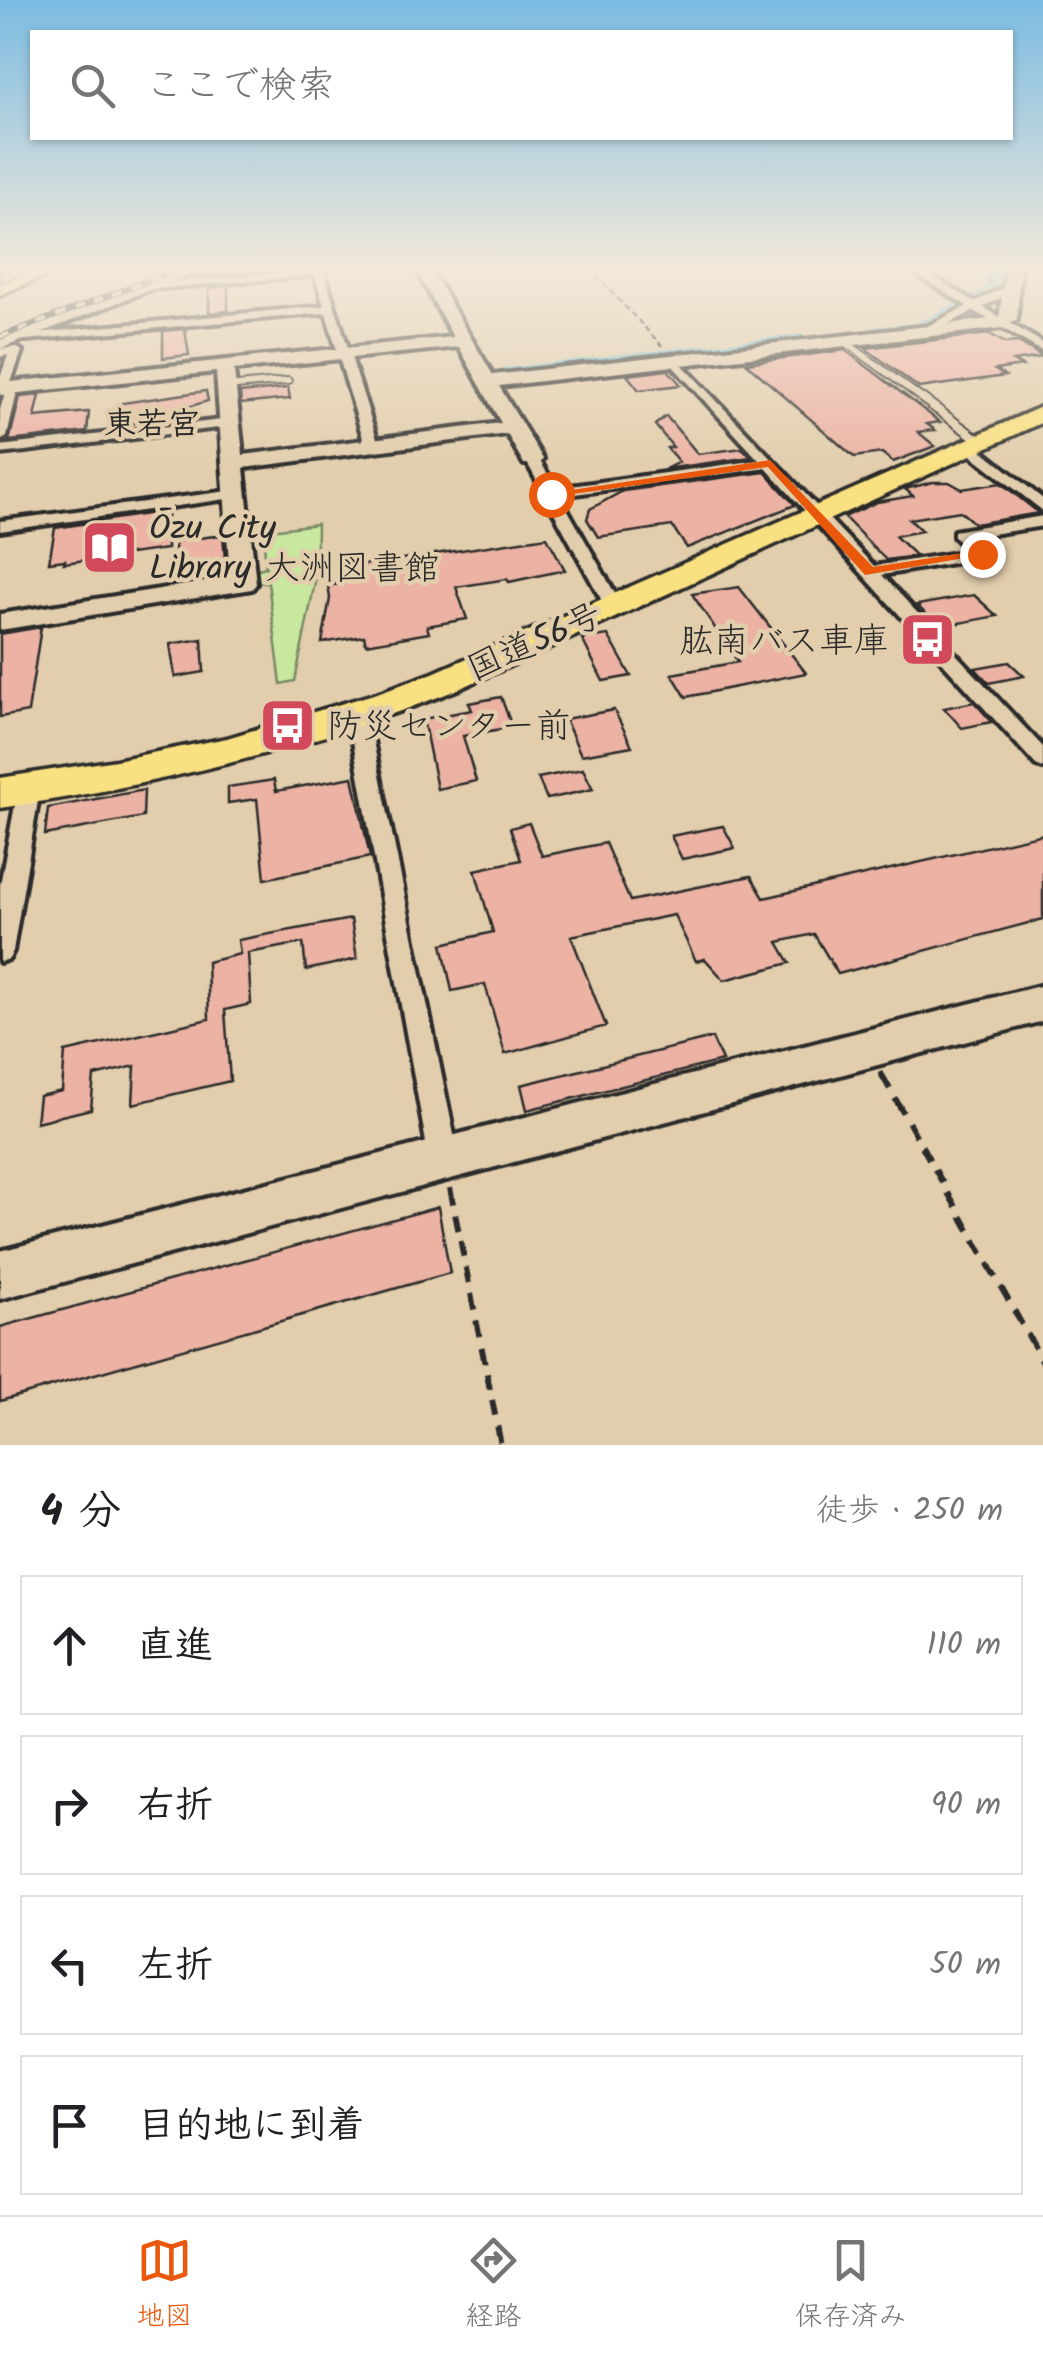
<!DOCTYPE html>
<html lang="ja">
<head>
<meta charset="utf-8">
<style>
  body { margin:0; font-family:Kalam,"Klee One",sans-serif; background:#f6f6f6; color:#202124 }
  .stop { position:absolute; width:30px; height:30px; margin:-22px; border:8px solid #ea580c; border-radius:50%; background:#fff }
  .stop.end { background:#ea580c; border-color:#fff; box-shadow:0 2px 10px #0008 }
  .list { margin:0; padding:0; list-style:none }
  h2 { display:flex; justify-content:space-between; align-items:center; height:130px; margin:0; padding:0 40px; font-size:42px }
  h2 small { font-size:32px; font-weight:400; color:#757577 }
  .list li { display:grid; grid-template-columns:65px 1fr auto; gap:30px; align-items:center; box-sizing:border-box; height:140px; margin:0 20px 20px; padding:0 20px; border:2px solid #e0e0e0; border-radius:0px }
  .list b { display:block; font-size:38px; white-space:nowrap }
  .list em { font-size:32px; font-style:normal; color:#757577 }
  .icon { flex:none; width:55px; height:55px; fill:none; stroke:currentColor; stroke-width:2; stroke-linecap:round; stroke-linejoin:round }
  .map { position:relative; flex:none; width:1043px; height:1445px; overflow:hidden }
  .search { position:absolute; background:#fff; box-shadow:0 2px 8px #0004; left:30px; right:30px; top:30px; height:110px; display:flex; align-items:center; gap:25px; box-sizing:border-box; padding:0 35px; border-radius:0px; color:#757577; font-size:38px }
  .sheet { height:770px; background:#fff }
  nav { display:flex; justify-content:space-around; align-items:center; box-sizing:border-box; height:140px; border-top:2px solid #e0e0e0; background:#fff; font-size:28px; color:#757577 }
  nav a { display:grid; justify-items:center; gap:5px }
  nav .on { color:#ea580c }
  .map>svg:first-child { display:block }
  .green { fill:#c8e8a0; stroke:#7a8a66; stroke-width:2.5 }
  .lines { fill:none; stroke-linecap:round; stroke-linejoin:round }
  .stream { stroke:#5a8793; stroke-width:4 }
  .river { fill:#79c5d9; fill-rule:evenodd }
  .building { fill:#ecb3a4; stroke:#2b2b2b; stroke-width:2.5 }
  .lane-far1-casing { stroke:#2b2b2b; stroke-width:10 }
  .lane-casing { stroke:#2b2b2b; stroke-width:12 }
  .street-casing { stroke:#2b2b2b; stroke-width:8 }
  .secondary-casing { stroke:#2b2b2b; stroke-width:8 }
  .primary-casing { stroke:#2b2b2b; stroke-width:8 }
  .highway-casing { stroke:#2b2b2b; stroke-width:7 }
  .path-far2 { stroke:#2b2b2b; stroke-width:2.5; stroke-dasharray:6 4; stroke-linecap:butt }
  .path-far1 { stroke:#2b2b2b; stroke-width:5; stroke-dasharray:12 9; stroke-linecap:butt }
  .path { stroke:#2b2b2b; stroke-width:6; stroke-dasharray:16 11; stroke-linecap:butt }
  .lane-far1 { stroke:#e2cead; stroke-width:6 }
  .lane { stroke:#e2cead; stroke-width:8 }
  .street { fill:#e2cead; fill-rule:evenodd }
  .secondary { fill:#e2cead; fill-rule:evenodd }
  .primary { fill:#f9e181; fill-rule:evenodd }
  .highway { fill:#f9e181; fill-rule:evenodd }
  .rail-casing { stroke:#2b2b2b; stroke-width:6 }
  .rail { stroke:#e2cead; stroke-width:4; stroke-dasharray:10; stroke-linecap:butt }
  .route { fill:#ea580c }
  .labels { text-anchor:middle; stroke-width:9; stroke-linejoin:round; paint-order:stroke }
  .far-quarter-label { font-size:32px; font-weight:bold; fill:#2b2b2b; stroke:#e2cead }
  .poi-label { font-size:35px; fill:#2b2b2b; stroke:#e2cead; text-anchor:start }
  .street-label { font-size:35px; fill:#2b2b2b; stroke:#e2cead }
</style>
</head>
<body>
<div class="map">
<svg width="1043" height="1445" viewBox="0 0 1043 1445">
  <rect width="100%" height="100%" fill="#e2cead"/>
  <filter id="ink" filterUnits="userSpaceOnUse"><feTurbulence type="fractalNoise" baseFrequency=".01" numOctaves="2"/><feDisplacementMap in="SourceGraphic" scale="20" xChannelSelector="R" yChannelSelector="G"/><feConvolveMatrix kernelMatrix="1 2 1 2 8 2 1 2 1" color-interpolation-filters="sRGB"/></filter>
  <g filter="url(#ink)">
    <!-- green -->
    <path class="green" d="M 317,524 L 316,577 L 295,681 L 281,684 L 268,582 L 247,584 L 250,571 L 266,567 L 263,531 Z"/>
    <g class="lines">
      <!-- stream -->
      <path class="stream" d="M 432,269 L 463,325"/>
      <!-- river -->
      <g class="river">
        <path d="M 987,269 L 1005,269 L 1000,295 C 971,310 892,357 863,333 L 873,327 L 916,323 L 985,288 Z"/>
        <path d="M 802,334 L 812,340 L 809,344 L 505,380 L 494,374 L 505,368 Z"/>
      </g>
    </g>
    <!-- building -->
    <g class="building">
      <path d="M 228,286 L 228,311 L 209,313 L 209,288 Z"/>
      <path d="M 185,329 L 189,355 L 163,358 L 163,331 Z"/>
      <path d="M 990,334 L 1005,343 L 1018,342 L 1043,357 L 1013,361 L 1022,366 L 995,370 L 1005,376 L 919,388 L 865,348 Z"/>
      <path d="M 845,350 L 940,422 L 927,424 L 935,430 L 918,432 L 935,446 L 893,462 L 882,453 L 854,457 L 746,363 Z"/>
      <path d="M 668,370 L 681,385 L 639,390 L 627,375 Z"/>
      <path d="M 288,388 L 290,399 L 241,404 L 240,393 Z"/>
      <path d="M 206,391 L 208,401 L 119,428 L 122,403 Z"/>
      <path d="M 40,395 L 35,417 L 89,412 L 87,432 L 9,441 L 20,397 Z"/>
      <path d="M 666,416 L 698,454 L 742,448 L 751,457 L 665,469 L 679,462 L 667,448 L 673,447 L 655,425 Z"/>
      <path d="M 765,472 L 795,505 L 687,548 L 672,526 L 598,537 L 587,519 L 590,509 L 623,491 Z"/>
      <path d="M 933,482 L 949,482 L 962,489 L 1001,483 L 1039,513 L 975,524 L 960,511 L 909,519 L 922,531 L 895,536 L 916,556 L 886,560 L 844,517 L 877,502 L 913,496 L 905,489 Z"/>
      <path d="M 167,511 L 167,549 L 64,563 L 65,560 L 49,562 L 55,528 Z"/>
      <path d="M 223,535 L 226,572 L 176,577 L 175,541 Z"/>
      <path d="M 547,537 L 565,570 L 509,582 L 507,579 L 456,587 L 467,619 L 427,626 L 429,633 L 366,644 L 364,636 L 322,643 L 330,598 L 328,586 L 345,583 L 342,568 Z"/>
      <path d="M 739,587 L 806,673 L 686,697 L 672,674 L 738,662 L 692,594 Z"/>
      <path d="M 974,595 L 997,616 L 938,627 L 917,605 Z"/>
      <path d="M 41,627 L 28,712 L 0,717 L 0,634 Z"/>
      <path d="M 608,635 L 631,676 L 603,681 L 582,639 Z"/>
      <path d="M 202,639 L 204,672 L 175,677 L 170,644 Z"/>
      <path d="M 1009,662 L 1024,676 L 989,683 L 975,668 Z"/>
      <path d="M 501,697 L 512,727 L 463,736 L 476,781 L 437,789 L 423,719 L 472,710 L 469,703 Z"/>
      <path d="M 974,702 L 992,722 L 962,728 L 944,708 Z"/>
      <path d="M 614,710 L 632,746 L 581,755 L 565,719 Z"/>
      <path d="M 583,769 L 593,789 L 547,799 L 538,778 Z"/>
      <path d="M 353,777 L 370,857 L 265,879 L 257,799 L 228,803 L 228,787 L 274,780 L 276,791 Z"/>
      <path d="M 144,790 L 143,817 L 45,835 L 48,808 Z"/>
      <path d="M 529,823 L 542,856 L 605,843 L 630,901 L 751,876 L 764,898 L 1043,834 L 1043,919 L 838,974 L 814,934 L 778,942 L 790,963 L 724,980 L 705,959 L 696,961 L 674,915 L 571,936 L 606,1026 L 505,1054 L 485,984 L 452,991 L 442,944 L 493,932 L 475,870 L 521,860 L 510,828 Z"/>
      <path d="M 723,826 L 735,848 L 682,859 L 671,836 Z"/>
      <path d="M 351,919 L 357,959 L 306,970 L 303,943 L 248,953 L 251,1004 L 225,1010 L 230,1081 L 133,1104 L 135,1066 L 94,1076 L 91,1109 L 36,1122 L 39,1096 L 62,1091 L 65,1052 L 209,1019 L 207,962 L 240,954 L 238,940 Z"/>
      <path d="M 712,1038 L 722,1061 L 527,1110 L 521,1085 Z"/>
      <path d="M 438,1207 L 450,1273 L 0,1401 L 0,1327 Z"/>
    </g>
    <g class="lines">
      <defs>
        <g id="lane-far1">
          <path d="M 844,341 L 927,402"/>
          <path d="M 227,387 L 288,381"/>
        </g>
        <path id="lane" d="M 923,399 L 979,440"/>
        <g id="street">
          <path d="M 17,269 L 30,269 L 0,282 L 0,275 Z"/>
          <path d="M 323,269 L 379,445 L 377,448 L 365,445 L 326,313 L 15,341 L 9,338 L 15,335 L 324,306 L 315,275 L 142,290 L 137,287 L 142,284 Z"/>
          <path d="M 908,269 L 920,269 L 975,302 L 1007,286 L 1015,286 L 1015,290 L 983,307 L 1043,343 L 1043,352 L 974,311 L 928,334 L 920,334 L 920,330 L 967,306 Z"/>
          <path d="M 16,347 L 22,351 L 10,385 L 18,388 L 7,437 L 0,441 L 0,410 L 5,392 L 0,392 L 0,378 L 8,355 L 0,357 L 0,349 Z"/>
          <path d="M 675,357 L 874,566 L 969,551 L 954,537 L 954,531 L 1043,516 L 1043,526 L 972,537 L 988,551 L 988,557 L 882,575 L 1043,747 L 1043,768 L 1036,765 L 766,468 L 560,496 L 622,606 L 619,610 L 607,610 L 525,459 L 537,456 L 556,488 L 759,460 L 671,364 L 671,358 Z"/>
          <path d="M 230,419 L 235,420 L 235,426 L 0,454 L 0,446 Z"/>
          <path d="M 962,442 L 972,442 L 1043,499 L 1043,511 L 962,448 Z"/>
          <path d="M 236,490 L 243,494 L 241,497 L 0,531 L 0,521 Z"/>
          <path d="M 354,711 L 361,713 L 372,736 L 459,1159 L 454,1169 L 444,1174 L 434,1169 L 429,1159 L 352,736 L 344,718 Z"/>
          <path d="M 29,781 L 37,783 L 40,789 L 13,951 L 9,959 L 0,962 L 0,885 L 18,789 L 21,783 Z"/>
        </g>
        <g id="secondary">
          <path d="M 182,269 L 202,269 L 0,349 L 0,338 Z"/>
          <path d="M 416,269 L 430,269 L 493,375 L 999,318 L 1006,269 L 1020,269 L 1017,320 L 1002,328 L 499,386 L 543,459 L 540,464 L 524,464 L 507,434 L 244,468 L 256,584 L 252,589 L 0,630 L 0,614 L 230,578 L 216,372 L 0,395 L 0,383 L 453,337 ZM 459,347 L 501,423 L 243,455 L 234,370 Z"/>
          <path d="M 1043,985 L 1043,1021 L 0,1299 L 0,1251 Z"/>
        </g>
        <path id="primary" d="M 37,269 L 59,269 L 0,295 L 0,284 Z"/>
        <path id="highway" d="M 1043,406 L 1043,422 L 459,689 C 310,748 158,785 0,808 L 0,778 L 116,760 L 227,738 L 377,693 L 433,673 Z"/>
      </defs>
      <!-- lane-far1 casing -->
      <use href="#lane-far1" class="lane-far1-casing"/>
      <!-- lane casing -->
      <use href="#lane" class="lane-casing"/>
      <!-- street casing -->
      <use href="#street" class="street-casing"/>
      <!-- secondary casing -->
      <use href="#secondary" class="secondary-casing"/>
      <!-- primary casing -->
      <use href="#primary" class="primary-casing"/>
      <!-- highway casing -->
      <use href="#highway" class="highway-casing"/>
      <!-- path-far2 -->
      <g class="path-far2">
        <path d="M 590,269 L 662,346"/>
        <path d="M 989,284 L 991,269"/>
      </g>
      <!-- path-far1 -->
      <path class="path-far1" d="M 880,1072 L 883,1078"/>
      <!-- path -->
      <g class="path">
        <path d="M 882,1075 L 1043,1362"/>
        <path d="M 450,1188 L 501,1445"/>
      </g>
      <!-- lane-far1 -->
      <use href="#lane-far1" class="lane-far1"/>
      <!-- lane -->
      <use href="#lane" class="lane"/>
      <!-- street -->
      <use href="#street" class="street"/>
      <!-- secondary -->
      <use href="#secondary" class="secondary"/>
      <!-- primary -->
      <use href="#primary" class="primary"/>
      <!-- highway -->
      <use href="#highway" class="highway"/>
      <defs>
        <path id="rail" d="M 0,337 L 180,269"/>
      </defs>
      <!-- rail casing -->
      <use href="#rail" class="rail-casing"/>
      <!-- rail -->
      <use href="#rail" class="rail"/>
    </g>
  </g>
  <!-- sky -->
  <linearGradient id="sky" x2="0" y2="1"><stop stop-color="#7bbbe2"/><stop offset="0.57" stop-color="#f2e9da"/><stop offset="1" stop-color="#f2e9da" stop-opacity="0"/></linearGradient>
  <rect width="1043" height="471" fill="url(#sky)"/>
  <!-- route -->
  <path class="route" d="M 770,460 L 873,567 L 982,550 L 988,554 L 865,575 L 768,467 L 551,497 L 545,494 Z"/>
  <!-- icons -->
  <defs>
    <symbol id="library-square" viewBox="-11 -11 22 22"><rect x="-9" y="-9" width="18" height="18" rx="4" fill="#d1495b" stroke="#e2cead"/><path d="M-6-4Q-3-5.5-.7-3.5V5Q-3 3-6 4ZM6-4Q3-5.5 .7-3.5V5Q3 3 6 4Z" fill="#fff"/></symbol>
    <symbol id="bus-square" viewBox="-11 -11 22 22"><rect x="-9" y="-9" width="18" height="18" rx="4" fill="#d1495b" stroke="#e2cead"/><path d="M-5-6H5V4H4V6H2V4H-2V6H-4V4H-5ZM-3.5-4V0h7V-4ZM-3.5 1.2v1.5H-2V1.2ZM2 1.2v1.5H3.5V1.2Z" fill="#fff"/></symbol>
  </defs>
  <g fill-rule="evenodd">
    <use href="#library-square" x="78" y="516" width="63" height="63"/>
    <use href="#bus-square" x="896" y="608" width="63" height="63"/>
    <use href="#bus-square" x="256" y="694" width="63" height="63"/>
  </g>
  <g class="labels">
    <!-- far-quarter labels -->
    <g class="far-quarter-label">
      <text x="152" y="434">東若宮</text>
    </g>
    <!-- poi labels -->
    <g class="poi-label">
      <text x="149" y="539">Ōzu City<tspan x="149" dy="40">Library 大洲図書館</tspan></text>
      <text x="889" y="652" text-anchor="end">肱南バス車庫</text>
      <text x="327" y="737">防災センター前</text>
    </g>
    <!-- street labels -->
    <g class="street-label">
      <text transform="translate(534 641) rotate(-24)" y="12">国道56号</text>
    </g>
  </g>
</svg>
<div class="stop" style="left:551px;top:494px"></div>
<div class="stop end" style="left:982px;top:554px"></div>
<div class="search"><svg class="icon" aria-label="search" viewBox="0 0 24 24"><circle cx="10" cy="10" r="6"/><path d="M15 15l6 6"/></svg>ここで検索</div>
</div>
<section class="sheet">
<h2>4 分<small>徒歩 · 250 m</small></h2>
<ul class="list">
<li><svg class="icon" aria-label="ahead" viewBox="0 0 24 24"><path d="M12 20V5M6 11l6-6 6 6"/></svg><div><b>直進</b></div><em>110 m</em></li>
<li><svg class="icon" aria-label="right" viewBox="0 0 24 24"><path d="M7 20v-9h11M14 6l5 5-5 5"/></svg><div><b>右折</b></div><em>90 m</em></li>
<li><svg class="icon" aria-label="left" viewBox="0 0 24 24"><path d="M17 20v-9H6M10 6l-5 5 5 5"/></svg><div><b>左折</b></div><em>50 m</em></li>
<li><svg class="icon" aria-label="arrive" viewBox="0 0 24 24"><path d="M6 21V4h12l-3 4 3 4H6"/></svg><div><b>目的地に到着</b></div></li>
</ul>
</section>
<nav>
<a class="on"><svg class="icon" aria-label="map" viewBox="0 0 24 24"><path d="M3 6l6-2 6 2 6-2v14l-6 2-6-2-6 2zM9 4v14M15 6v14"/></svg>地図</a>
<a><svg class="icon" aria-label="directions" viewBox="0 0 24 24"><path d="M12 3l9 9-9 9-9-9zM9 14v-3h6M13 9l2 2-2 2"/></svg>経路</a>
<a><svg class="icon" aria-label="saved" viewBox="0 0 24 24"><path d="M7 4h10v16l-5-4-5 4z"/></svg>保存済み</a>
</nav>
</body>
</html>
